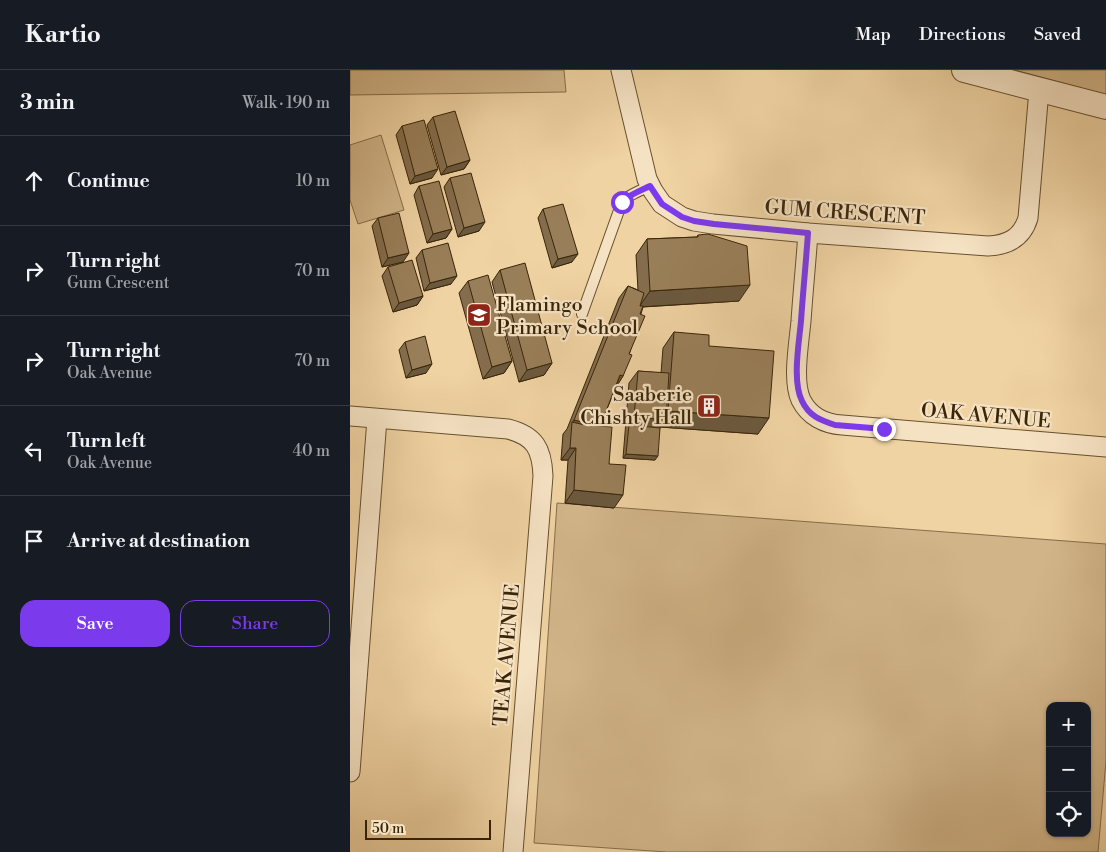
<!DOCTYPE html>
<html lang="en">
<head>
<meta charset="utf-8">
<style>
  body { margin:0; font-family:"Libre Bodoni",serif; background:#242831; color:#f1f3f6 }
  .controls { position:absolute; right:15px; bottom:15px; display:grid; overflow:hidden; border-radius:10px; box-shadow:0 1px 4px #0004 }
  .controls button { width:45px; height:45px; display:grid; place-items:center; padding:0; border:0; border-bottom:1px solid #363941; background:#171b24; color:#f1f3f6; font:25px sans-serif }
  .scale { position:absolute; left:15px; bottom:12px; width:126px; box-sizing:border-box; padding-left:5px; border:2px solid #3a2509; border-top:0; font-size:14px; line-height:18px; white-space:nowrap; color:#3a2509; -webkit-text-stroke:4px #f5e2c3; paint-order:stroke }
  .stop { position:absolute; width:15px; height:15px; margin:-11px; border:4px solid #7c3aed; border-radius:50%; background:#fff }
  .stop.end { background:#7c3aed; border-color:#fff; box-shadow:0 1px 5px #0008 }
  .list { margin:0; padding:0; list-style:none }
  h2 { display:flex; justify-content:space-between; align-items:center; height:65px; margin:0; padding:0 20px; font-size:21px }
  h2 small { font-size:16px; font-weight:400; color:#9ea1a6 }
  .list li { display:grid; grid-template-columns:32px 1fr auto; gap:15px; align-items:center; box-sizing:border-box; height:90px; padding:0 20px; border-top:1px solid #363941 }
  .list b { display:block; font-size:19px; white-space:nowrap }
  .list p { margin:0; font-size:16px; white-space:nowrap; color:#9ea1a6 }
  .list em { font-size:16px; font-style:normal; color:#9ea1a6 }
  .actions { display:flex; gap:10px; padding:15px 20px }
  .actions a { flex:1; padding:11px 0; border:1px solid #7c3aed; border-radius:15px; text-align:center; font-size:18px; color:#7c3aed }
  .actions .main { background:#7c3aed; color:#fff }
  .icon { flex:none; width:28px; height:28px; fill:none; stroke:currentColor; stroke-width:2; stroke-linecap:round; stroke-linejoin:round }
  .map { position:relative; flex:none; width:756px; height:782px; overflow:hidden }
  header { display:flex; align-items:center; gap:30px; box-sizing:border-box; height:70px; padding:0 25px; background:#171b24; border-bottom:1px solid #363941 }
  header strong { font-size:24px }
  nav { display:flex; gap:28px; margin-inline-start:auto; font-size:18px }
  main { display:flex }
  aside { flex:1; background:#171b24 }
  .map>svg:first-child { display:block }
  .green { fill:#d1b589; stroke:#866d49; fill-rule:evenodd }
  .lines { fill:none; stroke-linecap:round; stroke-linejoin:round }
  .service-casing { stroke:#685030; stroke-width:12 }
  .minor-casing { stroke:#685030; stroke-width:21 }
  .tertiary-casing { stroke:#685030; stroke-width:26 }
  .service { stroke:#f5e2c3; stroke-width:10 }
  .minor { stroke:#f5e2c3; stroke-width:19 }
  .tertiary { stroke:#f5e2c3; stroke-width:24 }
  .wall { fill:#846d4d; stroke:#3a2509 }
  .shaded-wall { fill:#6b593e; stroke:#3a2509 }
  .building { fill:#997f59; stroke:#3a2509 }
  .route { stroke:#7c3aed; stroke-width:6 }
  .labels { text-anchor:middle; stroke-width:4.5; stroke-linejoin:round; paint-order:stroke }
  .street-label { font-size:20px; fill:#3a2509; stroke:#f5e2c3 }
  .poi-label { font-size:20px; fill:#3a2509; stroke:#f5e2c3; text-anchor:start }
</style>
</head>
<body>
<header>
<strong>Kartio</strong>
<nav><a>Map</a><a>Directions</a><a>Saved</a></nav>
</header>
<main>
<aside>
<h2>3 min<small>Walk · 190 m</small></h2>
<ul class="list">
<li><svg class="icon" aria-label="ahead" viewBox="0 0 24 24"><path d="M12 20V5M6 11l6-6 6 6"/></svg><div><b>Continue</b></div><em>10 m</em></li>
<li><svg class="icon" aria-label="right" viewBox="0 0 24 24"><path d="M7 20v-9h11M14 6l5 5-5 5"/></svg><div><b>Turn right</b><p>Gum Crescent</p></div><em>70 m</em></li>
<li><svg class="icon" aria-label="right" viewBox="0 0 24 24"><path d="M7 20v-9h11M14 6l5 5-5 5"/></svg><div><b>Turn right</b><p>Oak Avenue</p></div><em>70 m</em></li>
<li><svg class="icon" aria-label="left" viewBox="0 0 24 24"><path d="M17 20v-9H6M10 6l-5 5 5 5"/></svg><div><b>Turn left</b><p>Oak Avenue</p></div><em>40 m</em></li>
<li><svg class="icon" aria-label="arrive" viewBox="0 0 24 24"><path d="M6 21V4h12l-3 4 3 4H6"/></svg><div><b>Arrive at destination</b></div></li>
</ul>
<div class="actions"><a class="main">Save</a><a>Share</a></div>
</aside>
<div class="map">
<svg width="756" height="782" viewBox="0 0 756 782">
  <rect width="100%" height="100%" fill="#f0d3a3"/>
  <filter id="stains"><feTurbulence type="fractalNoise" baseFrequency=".004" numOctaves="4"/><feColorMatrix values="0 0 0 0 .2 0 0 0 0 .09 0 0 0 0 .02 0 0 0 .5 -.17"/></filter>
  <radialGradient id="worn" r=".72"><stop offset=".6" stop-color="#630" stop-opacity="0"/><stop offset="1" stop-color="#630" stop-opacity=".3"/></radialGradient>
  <!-- green -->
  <g class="green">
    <path d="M 0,0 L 214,0 L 216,22 L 0,25 Z"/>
    <path d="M 664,0 L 756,0 L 756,25 Z"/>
    <path d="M 31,65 L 54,140 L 8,154 L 0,130 L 0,75 Z"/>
    <path d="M 207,433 L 756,474 L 756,691 L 748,782 L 317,782 L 184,773 ZM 700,636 L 737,636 L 737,763 L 700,763 Z"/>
  </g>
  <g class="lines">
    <defs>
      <path id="service" d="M 232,244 L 272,132 C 276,126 292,120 300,116"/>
      <g id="minor">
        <path d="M 271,0 L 297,109 L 303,121 L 312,134 L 332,147 L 344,151 L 363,154 L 458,163 L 638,176 C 658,175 672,168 678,148 L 689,20"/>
        <path d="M 458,163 C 456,192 453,221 451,251 C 449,273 442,311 451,330 C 459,346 475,354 492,355 L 756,377"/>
        <path d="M 0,346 L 158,359 C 185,366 192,379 193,406 L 163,782"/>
        <path d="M 0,702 L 27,349"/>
      </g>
      <path id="tertiary" d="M 614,0 L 756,37"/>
    </defs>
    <!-- service casing -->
    <use href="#service" class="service-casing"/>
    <!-- minor casing -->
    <use href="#minor" class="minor-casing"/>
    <!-- tertiary casing -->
    <use href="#tertiary" class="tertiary-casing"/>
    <!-- service -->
    <use href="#service" class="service"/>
    <!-- minor -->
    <use href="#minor" class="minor"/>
    <!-- tertiary -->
    <use href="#tertiary" class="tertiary"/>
  </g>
  <!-- wall -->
  <g class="wall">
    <path d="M 83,47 L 120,90 L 114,99 L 91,105 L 77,55 Z"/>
    <path d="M 52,56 L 82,108 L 60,114 L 46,65 Z"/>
    <path d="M 100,108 L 129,161 L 108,167 L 94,117 Z"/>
    <path d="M 69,116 L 102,159 L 96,168 L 77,173 L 64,125 Z"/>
    <path d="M 193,139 L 222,192 L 202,198 L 188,148 Z"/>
    <path d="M 28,148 L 53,192 L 32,197 L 22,156 Z"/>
    <path d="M 348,165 L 389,231 L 293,237 L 273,306 L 266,317 L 250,356 L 259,394 L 264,438 L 215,433 L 218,390 L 211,390 L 213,364 L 217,359 L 269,228 L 278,216 L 288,220 L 286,185 L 297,169 L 347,167 Z"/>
    <path d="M 72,180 L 101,214 L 74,221 L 66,188 Z"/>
    <path d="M 38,197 L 73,226 L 67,235 L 43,242 L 32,206 Z"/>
    <path d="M 150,200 L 202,293 L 194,305 L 169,312 L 142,212 Z"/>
    <path d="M 118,211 L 162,291 L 154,303 L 133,309 L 109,223 Z"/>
    <path d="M 324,262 L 359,276 L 408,364 L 310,357 L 305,390 L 273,388 L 279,313 L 288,301 L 311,303 L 313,278 Z"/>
    <path d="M 55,272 L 76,303 L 56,308 L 49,280 Z"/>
  </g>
  <!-- shaded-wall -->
  <g class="shaded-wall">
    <path d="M 120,90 L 114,99 L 91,105 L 97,97 Z"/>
    <path d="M 88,99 L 82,108 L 60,114 L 65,106 Z"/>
    <path d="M 135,152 L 129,161 L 108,167 L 114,158 Z"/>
    <path d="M 102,159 L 96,168 L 77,173 L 83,164 Z"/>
    <path d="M 59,183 L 53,192 L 32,197 L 38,188 Z"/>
    <path d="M 228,184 L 222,192 L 202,198 L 208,189 Z"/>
    <path d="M 107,206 L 101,214 L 74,221 L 80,213 Z"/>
    <path d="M 400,215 L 389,231 L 289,237 L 300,221 Z"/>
    <path d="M 73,226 L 67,235 L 43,242 L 49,233 Z"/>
    <path d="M 162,291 L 154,303 L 133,309 L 142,297 Z"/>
    <path d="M 202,293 L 194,305 L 169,312 L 177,300 Z"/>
    <path d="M 82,294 L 76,303 L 56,308 L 62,300 Z"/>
    <path d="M 270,305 L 273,306 L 265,319 Z"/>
    <path d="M 318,341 L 419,348 L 408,364 L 310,357 L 307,362 L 279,355 L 284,347 L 312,349 Z"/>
    <path d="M 224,350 L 251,354 L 243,367 L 222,353 Z"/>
    <path d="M 220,378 L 226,378 L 218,390 L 211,390 Z"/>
    <path d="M 276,384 L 308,386 L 305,390 L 273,388 Z"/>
    <path d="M 224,420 L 273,425 L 264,438 L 215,433 Z"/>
  </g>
  <!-- building -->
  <g class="building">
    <path d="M 105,41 L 120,90 L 97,97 L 83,47 Z"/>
    <path d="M 74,50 L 88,99 L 65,106 L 52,56 Z"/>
    <path d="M 121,103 L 135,152 L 114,158 L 100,108 Z"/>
    <path d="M 89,111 L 102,159 L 83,164 L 69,116 Z"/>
    <path d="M 213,134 L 228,184 L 208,189 L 193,139 Z"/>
    <path d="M 49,143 L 59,183 L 38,188 L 28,148 Z"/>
    <path d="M 358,164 L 397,176 L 400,215 L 300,221 L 297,169 L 348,167 L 348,165 Z"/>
    <path d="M 98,173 L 107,206 L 80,213 L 72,180 Z"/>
    <path d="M 62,190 L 73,226 L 49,233 L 38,197 Z"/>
    <path d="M 175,193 L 202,293 L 177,300 L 150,200 Z"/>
    <path d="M 138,205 L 162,291 L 142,297 L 118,211 Z"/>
    <path d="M 278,216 L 294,223 L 290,236 L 293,236 L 290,244 L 295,246 L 279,284 L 282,285 L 273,306 L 270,305 L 251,354 L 236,353 L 224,350 Z"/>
    <path d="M 324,262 L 359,265 L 359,276 L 424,281 L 419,348 L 318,341 Z"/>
    <path d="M 75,266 L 82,294 L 62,300 L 55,272 Z"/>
    <path d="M 288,301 L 319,303 L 316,350 L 284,347 Z"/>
    <path d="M 222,352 L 235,355 L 262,357 L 259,394 L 276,395 L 273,425 L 224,420 L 226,378 L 220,378 Z"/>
    <path d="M 279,355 L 310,358 L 308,386 L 276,384 Z"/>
  </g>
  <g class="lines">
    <!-- route -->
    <path class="route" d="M 272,132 C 277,126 292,120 300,116 L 312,134 L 332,147 L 344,151 L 364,154 L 458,163 C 456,192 453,222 451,251 C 449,273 442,311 452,331 C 459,346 470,350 485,355 L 534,359"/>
  </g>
  <!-- icons -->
  <defs>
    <symbol id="school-square" viewBox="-11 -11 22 22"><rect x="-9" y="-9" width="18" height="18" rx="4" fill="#8f2418" stroke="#f5e2c3"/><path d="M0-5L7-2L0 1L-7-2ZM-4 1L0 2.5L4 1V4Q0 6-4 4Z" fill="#fff"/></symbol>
    <symbol id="building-square" viewBox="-11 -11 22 22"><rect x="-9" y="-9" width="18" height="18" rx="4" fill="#8f2418" stroke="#f5e2c3"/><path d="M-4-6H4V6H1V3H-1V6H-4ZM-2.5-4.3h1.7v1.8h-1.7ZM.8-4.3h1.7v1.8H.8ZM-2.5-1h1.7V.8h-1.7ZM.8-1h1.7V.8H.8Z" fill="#fff"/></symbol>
  </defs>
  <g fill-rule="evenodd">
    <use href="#school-square" x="115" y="231" width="28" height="28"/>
    <use href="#building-square" x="345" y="322" width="28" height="28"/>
  </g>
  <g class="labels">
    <!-- street labels -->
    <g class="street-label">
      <text transform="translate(495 142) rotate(4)" y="7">GUM CRESCENT</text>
      <text transform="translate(636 345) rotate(5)" y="7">OAK AVENUE</text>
      <text transform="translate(156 585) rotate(-85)" y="7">TEAK AVENUE</text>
    </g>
    <!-- poi labels -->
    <g class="poi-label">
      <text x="146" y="241">Flamingo<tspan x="146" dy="23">Primary School</tspan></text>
      <text x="342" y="331" text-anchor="end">Saaberie<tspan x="342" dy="23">Chishty Hall</tspan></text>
    </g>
  </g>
  <rect width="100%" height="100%" filter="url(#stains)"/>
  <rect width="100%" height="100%" fill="url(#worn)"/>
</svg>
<div class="controls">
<button>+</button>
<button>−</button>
<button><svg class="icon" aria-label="locate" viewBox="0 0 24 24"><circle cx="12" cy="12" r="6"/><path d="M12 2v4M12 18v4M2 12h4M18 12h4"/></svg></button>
</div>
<div class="scale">50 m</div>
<div class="stop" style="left:272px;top:132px"></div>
<div class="stop end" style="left:534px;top:359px"></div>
</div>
</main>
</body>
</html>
